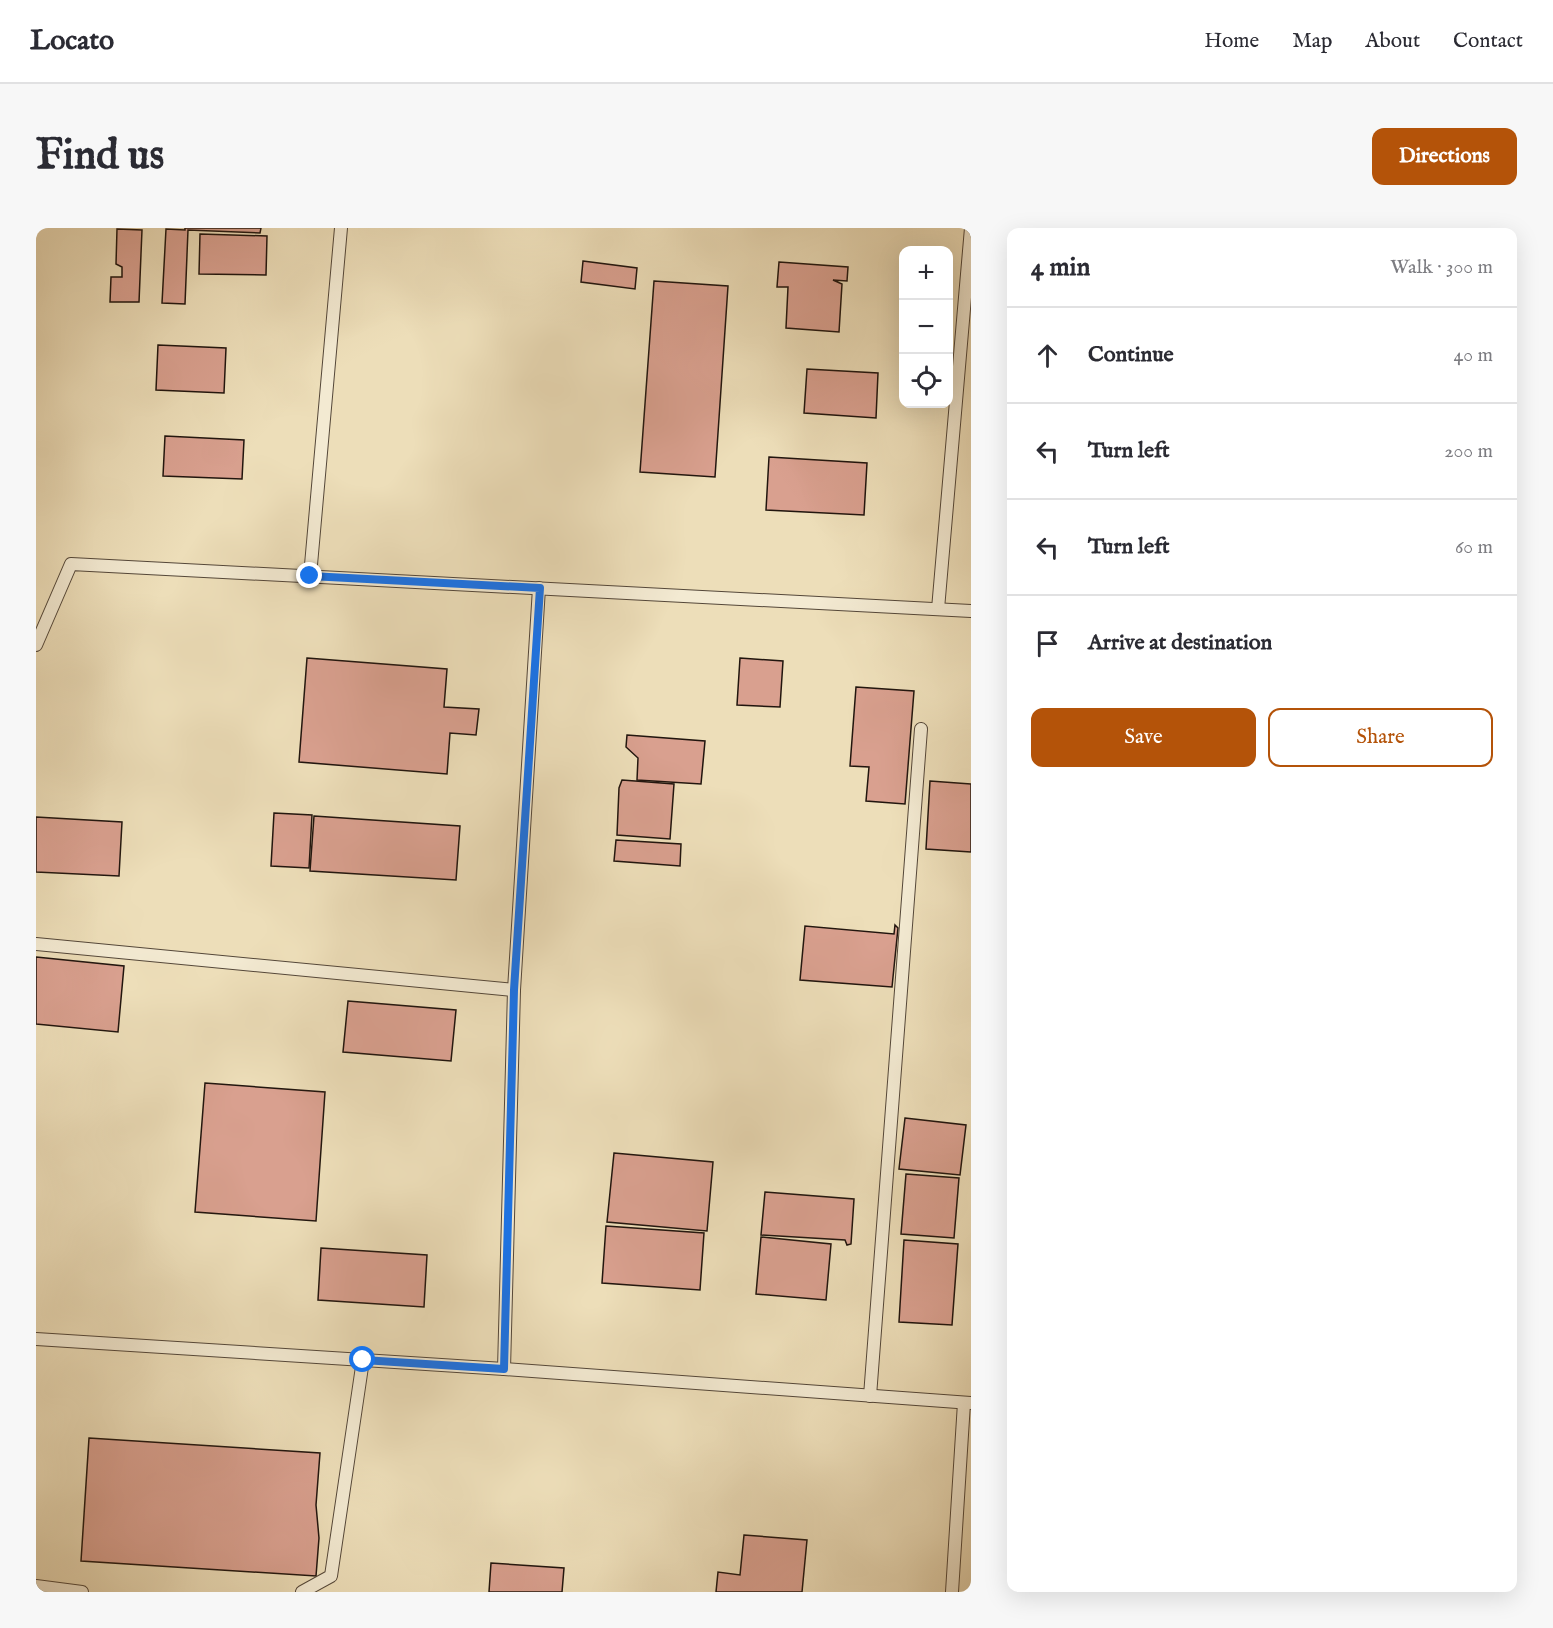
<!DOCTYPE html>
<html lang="en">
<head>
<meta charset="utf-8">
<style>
  body { margin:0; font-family:"IM FELL English",serif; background:#f7f7f7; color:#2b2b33 }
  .controls { position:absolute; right:18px; top:18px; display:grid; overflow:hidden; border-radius:12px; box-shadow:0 6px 24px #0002 }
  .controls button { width:54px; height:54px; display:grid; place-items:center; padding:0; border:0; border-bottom:2px solid #e1e1e2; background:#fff; color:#2b2b33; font:30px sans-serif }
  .stop { position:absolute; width:18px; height:18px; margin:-14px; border:4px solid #1a73e8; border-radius:50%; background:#fff }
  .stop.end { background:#1a73e8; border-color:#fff; box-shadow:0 2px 6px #0008 }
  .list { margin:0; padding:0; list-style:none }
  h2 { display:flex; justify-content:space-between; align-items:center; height:78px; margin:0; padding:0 24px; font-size:26px }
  h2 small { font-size:20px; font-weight:400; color:#7c7c81 }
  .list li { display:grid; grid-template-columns:39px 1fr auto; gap:18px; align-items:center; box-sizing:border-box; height:96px; padding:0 24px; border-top:2px solid #e1e1e2 }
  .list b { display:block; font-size:22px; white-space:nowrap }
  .list em { font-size:20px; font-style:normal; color:#7c7c81 }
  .actions { display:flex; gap:12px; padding:18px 24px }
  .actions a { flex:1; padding:14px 0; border:2px solid #b45309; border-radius:12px; text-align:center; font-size:21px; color:#b45309 }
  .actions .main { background:#b45309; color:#fff }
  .icon { flex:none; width:33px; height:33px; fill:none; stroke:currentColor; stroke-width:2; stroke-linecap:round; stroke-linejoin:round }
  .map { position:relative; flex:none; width:935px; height:1364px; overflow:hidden; border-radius:12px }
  header { display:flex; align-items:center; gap:36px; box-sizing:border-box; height:84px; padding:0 30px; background:#fff; border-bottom:2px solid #e1e1e2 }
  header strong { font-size:28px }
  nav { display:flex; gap:33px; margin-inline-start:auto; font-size:21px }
  .intro { display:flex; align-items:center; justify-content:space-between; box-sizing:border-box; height:144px; padding:0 36px }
  h1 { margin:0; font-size:42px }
  .button { padding:15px 27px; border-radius:12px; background:#b45309; color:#fff; font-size:21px; font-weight:700 }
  main { display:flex; gap:36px; padding:0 36px }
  aside { flex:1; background:#fff; border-radius:12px; box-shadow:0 6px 24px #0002 }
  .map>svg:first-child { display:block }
  .building { fill:#d9a08f; stroke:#21150e; stroke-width:1.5 }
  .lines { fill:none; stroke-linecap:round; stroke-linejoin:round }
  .lane-casing { stroke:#544739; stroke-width:14 }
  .lane { stroke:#f3ead2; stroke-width:12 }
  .route { stroke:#1a73e8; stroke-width:8 }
</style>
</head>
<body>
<header>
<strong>Locato</strong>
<nav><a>Home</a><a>Map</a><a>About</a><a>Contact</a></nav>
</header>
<div class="intro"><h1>Find us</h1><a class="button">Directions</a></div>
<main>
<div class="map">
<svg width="935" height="1364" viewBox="0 0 935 1364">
  <rect width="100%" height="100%" fill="#eddeb9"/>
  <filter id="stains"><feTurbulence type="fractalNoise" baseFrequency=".00333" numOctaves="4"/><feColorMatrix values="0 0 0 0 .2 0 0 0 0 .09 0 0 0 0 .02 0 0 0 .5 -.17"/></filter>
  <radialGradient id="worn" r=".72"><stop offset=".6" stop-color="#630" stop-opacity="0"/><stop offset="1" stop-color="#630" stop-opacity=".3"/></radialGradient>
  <!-- building -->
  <g class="building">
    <path d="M 149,0 L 225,0 L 224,5 L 152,2 L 149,76 L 126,75 L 130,1 L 149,2 Z"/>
    <path d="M 81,1 L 106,2 L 103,74 L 74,74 L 75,49 L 86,49 L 86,39 L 80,36 Z"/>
    <path d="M 164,6 L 231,8 L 230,47 L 163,46 Z"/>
    <path d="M 547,33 L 601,40 L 599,61 L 545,54 Z"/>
    <path d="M 743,34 L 812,39 L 811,53 L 797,52 L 806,56 L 803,104 L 750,100 L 752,59 L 741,59 Z"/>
    <path d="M 618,53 L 692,58 L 679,249 L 604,244 Z"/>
    <path d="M 122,117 L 190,120 L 188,165 L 120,162 Z"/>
    <path d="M 771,141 L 842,145 L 840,190 L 768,185 Z"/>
    <path d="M 129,208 L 208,212 L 206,251 L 127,248 Z"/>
    <path d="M 733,229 L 831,235 L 828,287 L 730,282 Z"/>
    <path d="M 271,430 L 411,441 L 408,479 L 443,481 L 440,507 L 414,505 L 411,546 L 263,534 Z"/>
    <path d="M 704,430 L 747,433 L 744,479 L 701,477 Z"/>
    <path d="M 820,459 L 878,463 L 869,576 L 830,573 L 833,539 L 814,538 Z"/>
    <path d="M 591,507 L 669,513 L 665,556 L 601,552 L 602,530 L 590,519 Z"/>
    <path d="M 586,552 L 638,556 L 634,611 L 581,607 L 583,560 Z"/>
    <path d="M 894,553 L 935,556 L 935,624 L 890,621 Z"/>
    <path d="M 238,585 L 276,587 L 273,640 L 235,638 Z"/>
    <path d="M 278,588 L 424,598 L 420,652 L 274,643 Z"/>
    <path d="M 0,589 L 86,594 L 83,648 L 0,644 Z"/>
    <path d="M 580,612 L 645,616 L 644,638 L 578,633 Z"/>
    <path d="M 859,697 L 862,700 L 856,759 L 764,752 L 769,698 L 858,706 Z"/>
    <path d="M 0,729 L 88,738 L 82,804 L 0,796 Z"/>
    <path d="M 312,773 L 420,782 L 415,833 L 307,824 Z"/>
    <path d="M 169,855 L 289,864 L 280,993 L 159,984 Z"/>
    <path d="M 869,890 L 930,897 L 924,947 L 863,941 Z"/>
    <path d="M 578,925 L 677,934 L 671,1003 L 571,994 Z"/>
    <path d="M 870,946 L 923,950 L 918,1010 L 865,1006 Z"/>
    <path d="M 729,964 L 818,971 L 815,1016 L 811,1017 L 809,1012 L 725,1007 Z"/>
    <path d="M 570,998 L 668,1005 L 664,1062 L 566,1055 Z"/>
    <path d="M 725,1009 L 795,1016 L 790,1072 L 720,1066 Z"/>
    <path d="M 868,1012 L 922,1016 L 916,1097 L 863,1094 Z"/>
    <path d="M 285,1020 L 391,1027 L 388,1079 L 282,1072 Z"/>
    <path d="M 53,1210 L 284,1225 L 280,1277 L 283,1310 L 280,1348 L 45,1333 Z"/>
    <path d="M 708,1307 L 771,1312 L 766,1364 L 680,1364 L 682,1344 L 704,1347 Z"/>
    <path d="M 455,1335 L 528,1340 L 526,1364 L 453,1364 Z"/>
  </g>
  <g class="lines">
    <defs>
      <g id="lane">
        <path d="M 274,348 L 305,0"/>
        <path d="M 902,381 L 935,0"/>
        <path d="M 0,417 L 35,336 L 935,383"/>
        <path d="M 0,716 L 478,762"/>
        <path d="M 0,1111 L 468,1141 L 935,1175"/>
        <path d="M 468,1141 L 478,762 L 503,360"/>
        <path d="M 834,1168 L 885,501"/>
        <path d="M 0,1358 L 46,1364"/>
        <path d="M 266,1364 L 295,1348 L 327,1132"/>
        <path d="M 916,1364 L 928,1175"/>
      </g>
    </defs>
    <!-- lane casing -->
    <use href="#lane" class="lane-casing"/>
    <!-- lane -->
    <use href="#lane" class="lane"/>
  </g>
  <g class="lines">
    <!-- route -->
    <path class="route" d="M 274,348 L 504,360 L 478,762 L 468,1141 L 327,1132"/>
  </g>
  <rect width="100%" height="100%" filter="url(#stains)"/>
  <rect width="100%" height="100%" fill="url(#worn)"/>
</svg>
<div class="controls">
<button>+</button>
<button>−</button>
<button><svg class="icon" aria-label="locate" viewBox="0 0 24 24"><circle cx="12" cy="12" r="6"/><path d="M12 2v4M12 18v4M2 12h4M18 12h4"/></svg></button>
</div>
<div class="stop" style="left:327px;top:1132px"></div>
<div class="stop end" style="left:274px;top:348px"></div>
</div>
<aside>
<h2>4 min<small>Walk · 300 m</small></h2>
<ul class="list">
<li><svg class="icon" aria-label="ahead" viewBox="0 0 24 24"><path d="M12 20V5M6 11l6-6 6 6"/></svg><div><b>Continue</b></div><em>40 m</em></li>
<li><svg class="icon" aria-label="left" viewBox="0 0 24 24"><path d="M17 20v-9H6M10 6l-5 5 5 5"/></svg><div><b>Turn left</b></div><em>200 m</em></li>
<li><svg class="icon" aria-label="left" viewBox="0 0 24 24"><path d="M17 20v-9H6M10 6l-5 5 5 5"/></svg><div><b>Turn left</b></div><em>60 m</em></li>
<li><svg class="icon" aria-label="arrive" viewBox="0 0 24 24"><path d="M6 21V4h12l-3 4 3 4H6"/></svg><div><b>Arrive at destination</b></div></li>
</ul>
<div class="actions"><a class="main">Save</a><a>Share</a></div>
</aside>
</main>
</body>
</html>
